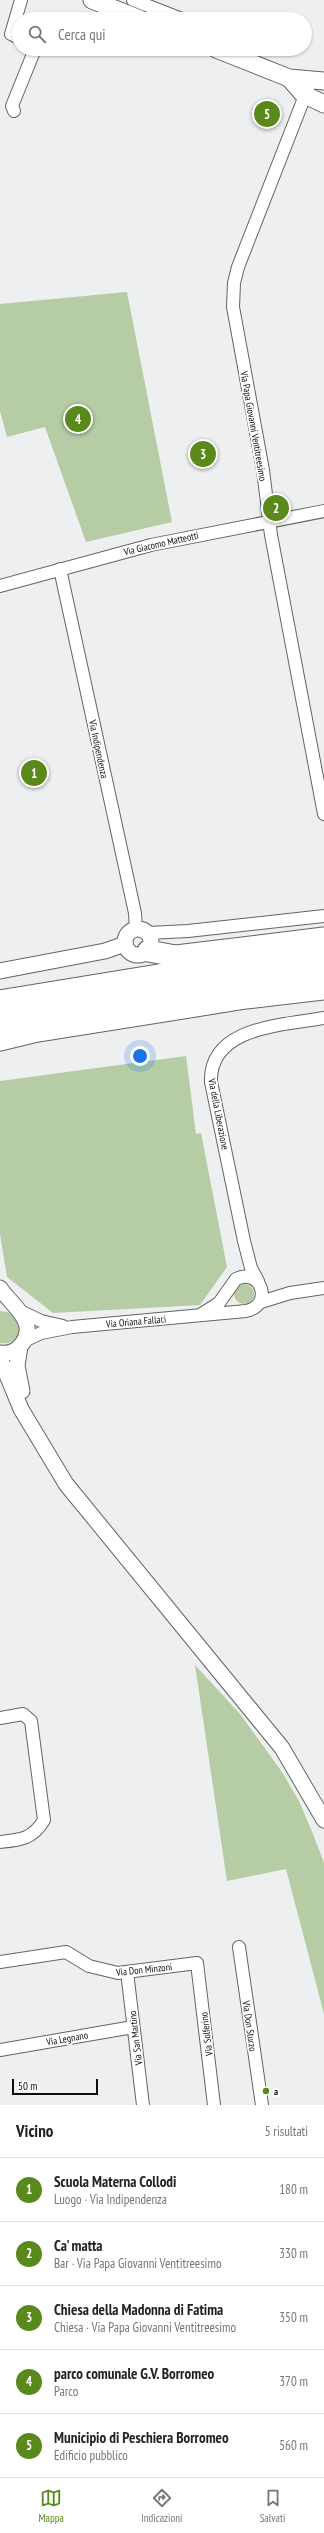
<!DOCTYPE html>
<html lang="it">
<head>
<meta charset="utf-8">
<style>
  body { margin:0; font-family:"PT Sans Narrow",sans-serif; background:#f6f6f6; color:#222 }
  .scale { position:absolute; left:12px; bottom:10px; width:86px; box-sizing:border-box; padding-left:4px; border:2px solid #0c0c0d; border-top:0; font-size:11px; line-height:14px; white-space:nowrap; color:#0c0c0d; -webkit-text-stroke:3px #fff; paint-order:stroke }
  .you { position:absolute; left:140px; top:1056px; width:14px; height:14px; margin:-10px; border:3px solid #fff; border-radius:50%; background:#1a73e8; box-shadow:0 0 0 6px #1a73e833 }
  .badge { display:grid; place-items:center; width:26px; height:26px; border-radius:50%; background:#5a891b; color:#fff; font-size:13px; font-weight:700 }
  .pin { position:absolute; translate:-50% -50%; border:2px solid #fff; box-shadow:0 1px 4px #0006 }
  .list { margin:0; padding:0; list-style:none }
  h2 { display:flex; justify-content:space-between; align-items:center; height:52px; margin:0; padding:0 16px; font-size:17px }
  h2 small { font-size:13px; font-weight:400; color:#767676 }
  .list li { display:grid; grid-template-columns:26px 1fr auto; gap:12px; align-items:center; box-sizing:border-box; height:64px; padding:0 16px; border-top:1px solid #e0e0e0 }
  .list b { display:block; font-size:15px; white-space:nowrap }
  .list p { margin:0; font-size:13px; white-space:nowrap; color:#767676 }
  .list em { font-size:13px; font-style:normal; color:#767676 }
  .icon { flex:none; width:22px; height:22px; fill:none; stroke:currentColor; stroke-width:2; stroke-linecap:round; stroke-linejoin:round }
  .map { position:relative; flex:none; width:324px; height:2105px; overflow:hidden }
  .search { position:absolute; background:#fff; box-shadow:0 1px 3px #0004; left:12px; right:12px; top:12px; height:44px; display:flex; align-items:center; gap:10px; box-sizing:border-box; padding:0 14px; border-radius:22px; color:#767676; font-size:15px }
  .sheet { height:372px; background:#fff }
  nav { display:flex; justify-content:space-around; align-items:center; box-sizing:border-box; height:56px; border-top:1px solid #e0e0e0; background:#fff; font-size:11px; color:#767676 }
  nav a { display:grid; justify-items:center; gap:2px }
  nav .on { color:#5a891b }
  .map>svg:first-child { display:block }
  .green { fill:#b5cca5 }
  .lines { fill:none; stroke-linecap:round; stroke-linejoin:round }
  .minor-casing { stroke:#646466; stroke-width:14 }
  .tertiary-casing { stroke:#646466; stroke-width:17 }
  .secondary-casing { stroke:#646466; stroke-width:19 }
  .trunk-casing { stroke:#646466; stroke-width:23 }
  .minor { stroke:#fff; stroke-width:12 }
  .tertiary { stroke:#fff; stroke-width:15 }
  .secondary { stroke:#fff; stroke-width:17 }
  .trunk { stroke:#fff; stroke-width:21 }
  .poi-dot { fill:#5a891b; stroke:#fff; stroke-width:1.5 }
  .labels { text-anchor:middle; stroke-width:3.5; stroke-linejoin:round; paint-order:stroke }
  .street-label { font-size:10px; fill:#0c0c0d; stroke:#fff }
  .poi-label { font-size:10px; font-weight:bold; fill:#0c0c0d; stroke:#fff; text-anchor:start }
</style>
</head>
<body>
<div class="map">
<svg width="324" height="2105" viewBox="0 0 324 2105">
  <rect width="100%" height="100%" fill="#eeeff1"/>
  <!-- green -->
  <g class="green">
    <path d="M 127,292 L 172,522 L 86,542 L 45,427 L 7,437 L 0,411 L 0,304 Z"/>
    <path d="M 186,1056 L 196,1134 L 201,1133 L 227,1267 L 200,1305 L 53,1313 L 7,1277 L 0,1234 L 0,1081 Z"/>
    <circle cx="244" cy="1294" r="10"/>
    <path d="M 0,1311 L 12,1313 L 20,1327 C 19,1338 12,1345 0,1343 Z"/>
    <path d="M 195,1665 L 240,1714 L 282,1772 L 299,1801 L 313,1834 L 324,1863 L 324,2014 L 286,1869 L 227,1881 Z"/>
  </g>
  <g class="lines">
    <defs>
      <g id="minor">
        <path d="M 133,0 L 182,19"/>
        <path d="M 19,38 L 11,34 L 21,0"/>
        <path d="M 308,88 L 238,267 L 234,283 L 233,307 L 263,470 L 271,535 L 324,814"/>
        <path d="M 14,111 L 12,106 L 35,49"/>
        <path d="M 60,569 L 135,913 L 136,930"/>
        <path d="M 0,586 L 151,545 L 324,511"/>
        <path d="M 148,933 L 188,931 L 324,916"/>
        <path d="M 258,1281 L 251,1268 L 244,1241 L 211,1082 C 209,1026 285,1025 324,1018"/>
        <path d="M 261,1302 L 290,1293 L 324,1288"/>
        <path d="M 20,1311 L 41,1321 L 63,1326"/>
        <path d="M 24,1341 L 41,1333 L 72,1327 L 246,1311 C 274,1305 261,1267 236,1279 L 219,1303 L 200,1315"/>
        <path d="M 0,1718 L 23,1714 L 31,1721 L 44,1820 C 33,1839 20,1840 0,1842"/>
        <path d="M 239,1947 L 262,2105"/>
        <path d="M 0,1962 L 66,1952 L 89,1966 L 118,1973 L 197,1963 L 214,2105"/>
        <path d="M 127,1972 L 143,2105"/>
        <path d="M 0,2050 L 133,2027"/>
      </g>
      <g id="tertiary">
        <circle cx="138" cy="942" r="13"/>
        <path d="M 0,971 L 105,951 L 125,944"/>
        <path d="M 0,1288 C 11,1305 39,1322 22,1344 C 17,1351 8,1354 0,1353"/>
        <path d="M 20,1346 L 17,1366 L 22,1391"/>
        <path d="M 0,1358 L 21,1409 L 66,1484 L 282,1748 L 324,1820"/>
      </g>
      <g id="secondary">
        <path d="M 92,0 L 140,19"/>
        <path d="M 216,49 L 289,78 L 324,81"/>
        <path d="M 289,78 L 303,94 L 324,104"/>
      </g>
      <g id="trunk">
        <path d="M 148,951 L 176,956 L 324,938"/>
        <path d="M 0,1001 L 158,975 L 324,955"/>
        <path d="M 0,1021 L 157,994 L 324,972"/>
        <path d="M 0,1040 L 33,1032 L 246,998 L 324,989"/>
      </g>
    </defs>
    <!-- minor casing -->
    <use href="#minor" class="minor-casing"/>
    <!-- tertiary casing -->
    <use href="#tertiary" class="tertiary-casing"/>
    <!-- secondary casing -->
    <use href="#secondary" class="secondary-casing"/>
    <!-- trunk casing -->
    <use href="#trunk" class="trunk-casing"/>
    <!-- minor -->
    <use href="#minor" class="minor"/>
    <!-- tertiary -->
    <use href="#tertiary" class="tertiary"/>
    <!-- secondary -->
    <use href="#secondary" class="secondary"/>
    <!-- trunk -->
    <use href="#trunk" class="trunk"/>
  </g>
  <!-- markers -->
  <circle class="poi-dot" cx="266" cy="2091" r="4"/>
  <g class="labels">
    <!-- street labels -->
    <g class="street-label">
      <text transform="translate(254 426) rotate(80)" y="4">Via Papa Giovanni Ventitreesimo</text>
      <text transform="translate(161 543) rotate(-13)" y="4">Via Giacomo Matteotti</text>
      <text transform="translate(99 749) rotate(78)" y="4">Via Indipendenza</text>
      <text transform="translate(219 1114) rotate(79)" y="4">Via della Liberazione</text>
      <text transform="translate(136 1321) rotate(-5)" y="4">Via Oriana Fallaci</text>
      <text transform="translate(144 1969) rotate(-6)" y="4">Via Don Minzoni</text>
      <text transform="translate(250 2026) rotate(82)" y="4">Via Don Sturzo</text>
      <text transform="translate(206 2034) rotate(-97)" y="4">Via Solferino</text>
      <text transform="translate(67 2038) rotate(-10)" y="4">Via Legnano</text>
      <text transform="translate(135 2038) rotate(-97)" y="4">Via San Martino</text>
    </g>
    <!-- poi labels -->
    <g class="poi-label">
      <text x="274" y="2095">a</text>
    </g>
  </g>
</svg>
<div class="scale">50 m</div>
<div class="you"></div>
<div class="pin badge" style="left:34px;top:773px">1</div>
<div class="pin badge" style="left:276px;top:508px">2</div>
<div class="pin badge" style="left:203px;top:454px">3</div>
<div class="pin badge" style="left:78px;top:419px">4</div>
<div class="pin badge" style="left:267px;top:114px">5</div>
<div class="search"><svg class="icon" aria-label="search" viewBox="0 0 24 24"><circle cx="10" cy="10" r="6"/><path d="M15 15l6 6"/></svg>Cerca qui</div>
</div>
<section class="sheet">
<h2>Vicino<small>5 risultati</small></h2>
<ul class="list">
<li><span class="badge">1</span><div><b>Scuola Materna Collodi</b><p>Luogo · Via Indipendenza</p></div><em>180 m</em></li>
<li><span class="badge">2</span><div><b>Ca' matta</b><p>Bar · Via Papa Giovanni Ventitreesimo</p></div><em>330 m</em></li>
<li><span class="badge">3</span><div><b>Chiesa della Madonna di Fatima</b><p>Chiesa · Via Papa Giovanni Ventitreesimo</p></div><em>350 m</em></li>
<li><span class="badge">4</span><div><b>parco comunale G.V. Borromeo</b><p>Parco</p></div><em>370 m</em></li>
<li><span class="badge">5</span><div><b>Municipio di Peschiera Borromeo</b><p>Edificio pubblico</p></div><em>560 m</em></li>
</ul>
</section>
<nav>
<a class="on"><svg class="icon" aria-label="map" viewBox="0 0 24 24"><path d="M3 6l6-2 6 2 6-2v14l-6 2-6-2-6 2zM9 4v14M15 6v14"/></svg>Mappa</a>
<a><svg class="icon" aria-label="directions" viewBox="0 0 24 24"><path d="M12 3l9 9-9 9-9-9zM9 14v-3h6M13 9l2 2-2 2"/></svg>Indicazioni</a>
<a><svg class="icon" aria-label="saved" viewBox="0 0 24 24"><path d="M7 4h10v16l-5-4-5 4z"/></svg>Salvati</a>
</nav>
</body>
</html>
